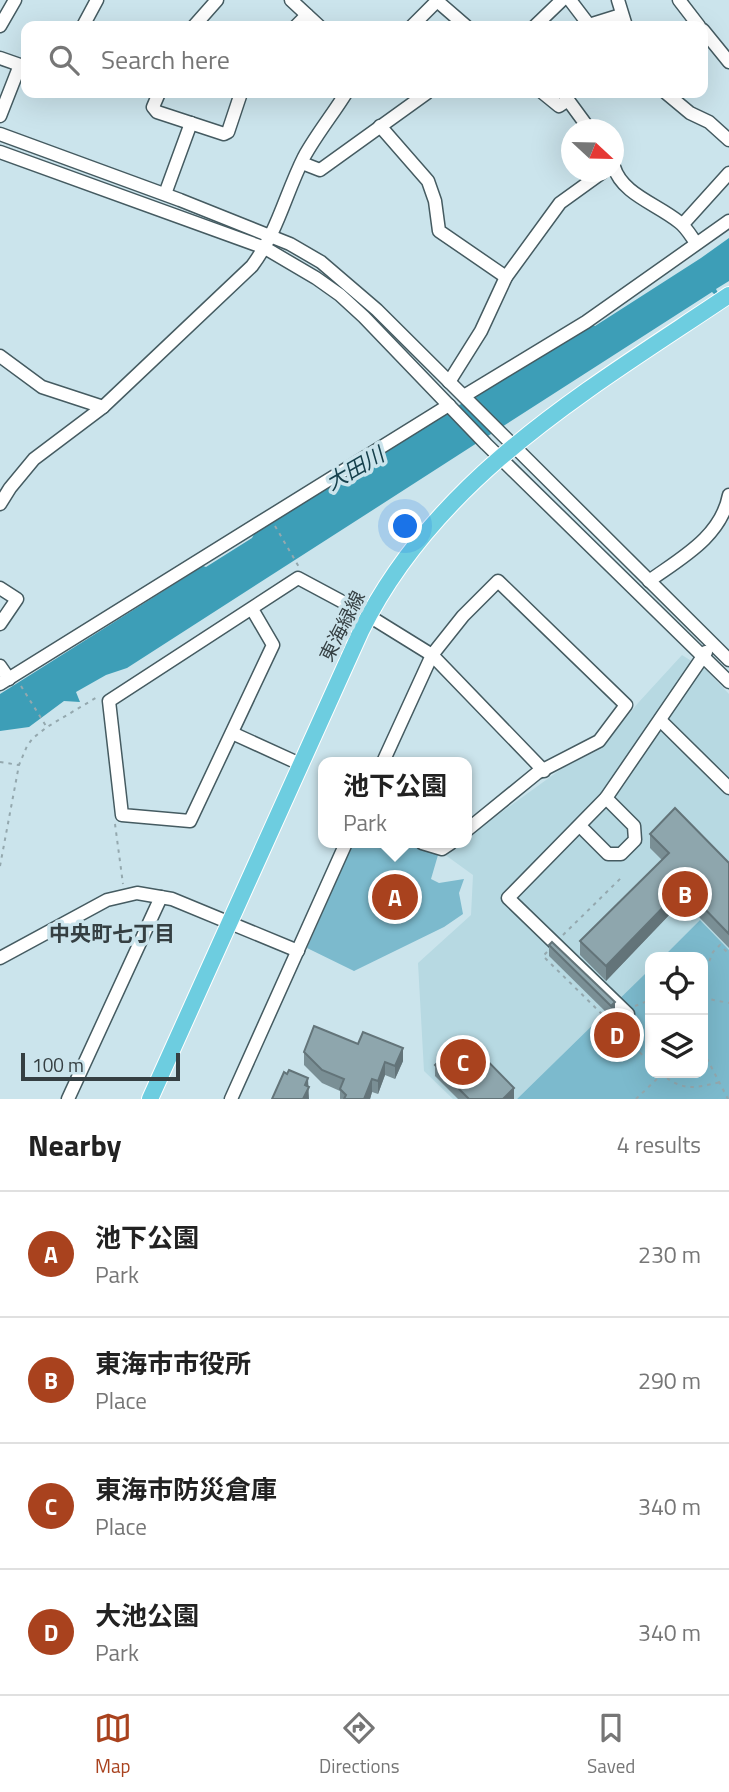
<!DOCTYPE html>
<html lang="en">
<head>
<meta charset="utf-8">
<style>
  body { margin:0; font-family:"Titillium Web","Noto Sans JP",sans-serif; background:#f6f6f6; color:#222 }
  .controls { position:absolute; right:21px; bottom:21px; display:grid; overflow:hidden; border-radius:14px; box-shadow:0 7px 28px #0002 }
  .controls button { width:63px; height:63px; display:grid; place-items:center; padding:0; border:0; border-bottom:2px solid #e0e0e0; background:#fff; color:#222; font:35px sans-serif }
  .compass { position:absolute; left:561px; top:119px; width:63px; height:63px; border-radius:50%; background:#fff; box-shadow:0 7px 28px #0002; rotate:112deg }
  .scale { position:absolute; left:21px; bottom:18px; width:159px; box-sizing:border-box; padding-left:7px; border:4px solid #353f42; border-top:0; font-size:19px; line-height:24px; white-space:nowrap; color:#353f42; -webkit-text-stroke:5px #cbe4ec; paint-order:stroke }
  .you { position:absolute; left:406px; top:527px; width:24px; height:24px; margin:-18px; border:5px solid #fff; border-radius:50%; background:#1a73e8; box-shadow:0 0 0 10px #1a73e833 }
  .badge { display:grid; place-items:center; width:46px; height:46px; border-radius:50%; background:#a9421e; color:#fff; font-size:23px; font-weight:700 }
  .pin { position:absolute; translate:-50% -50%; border:4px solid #fff; box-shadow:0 2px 7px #0006 }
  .popup { position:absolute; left:318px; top:757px; width:154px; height:91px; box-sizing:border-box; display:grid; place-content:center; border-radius:14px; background:#fff; filter:drop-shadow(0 2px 5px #0005); font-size:23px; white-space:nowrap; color:#767676 }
  .popup b { font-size:26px; color:#222 }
  .popup::after { content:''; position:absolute; left:50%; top:100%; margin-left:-14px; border:14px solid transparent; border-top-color:#fff }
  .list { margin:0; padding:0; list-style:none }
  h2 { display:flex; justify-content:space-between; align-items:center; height:91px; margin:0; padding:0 28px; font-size:30px }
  h2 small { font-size:23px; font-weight:400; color:#767676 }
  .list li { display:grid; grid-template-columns:46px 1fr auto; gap:21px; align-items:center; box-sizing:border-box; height:126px; padding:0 28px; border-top:2px solid #e0e0e0 }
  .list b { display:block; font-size:26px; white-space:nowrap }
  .list p { margin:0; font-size:23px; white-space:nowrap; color:#767676 }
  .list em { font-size:23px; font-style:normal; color:#767676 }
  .icon { flex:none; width:38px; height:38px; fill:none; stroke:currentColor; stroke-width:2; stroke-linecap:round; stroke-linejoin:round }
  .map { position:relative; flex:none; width:729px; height:1099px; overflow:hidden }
  .search { position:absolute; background:#fff; box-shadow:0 7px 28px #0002; left:21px; right:21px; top:21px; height:77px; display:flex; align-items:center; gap:18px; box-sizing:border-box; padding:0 24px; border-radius:14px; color:#767676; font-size:26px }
  .sheet { height:595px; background:#fff }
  nav { display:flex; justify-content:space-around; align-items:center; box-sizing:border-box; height:98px; border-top:2px solid #e0e0e0; background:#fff; font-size:19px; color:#767676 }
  nav a { display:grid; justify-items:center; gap:4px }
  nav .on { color:#a9421e }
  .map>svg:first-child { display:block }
  .built { fill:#b7d9e2 }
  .green { fill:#7cbacd }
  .water { fill:#3d9eb7 }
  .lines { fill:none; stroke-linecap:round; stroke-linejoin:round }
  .minor-casing { stroke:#455b61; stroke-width:15 }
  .major-casing { stroke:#fff; stroke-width:18 }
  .path { stroke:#94a8ae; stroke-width:2; stroke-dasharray:3.5 5; stroke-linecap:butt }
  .minor { stroke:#fff; stroke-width:12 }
  .major { stroke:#6dcde0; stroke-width:16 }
  .wall { fill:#7a8f95 }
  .shaded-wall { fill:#637479 }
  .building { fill:#8ea6ad; stroke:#637479; stroke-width:2 }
  .labels { text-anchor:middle; stroke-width:7; stroke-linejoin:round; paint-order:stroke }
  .street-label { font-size:19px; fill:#353f42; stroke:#cbe4ec }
  .water-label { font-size:21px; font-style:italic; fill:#16404c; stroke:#cbe4ec }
  .neighbourhood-label { font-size:21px; font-weight:bold; fill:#353f42; stroke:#cbe4ec }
</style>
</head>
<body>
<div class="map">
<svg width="729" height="1099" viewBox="0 0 729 1099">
  <rect width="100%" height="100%" fill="#cbe4ec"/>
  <!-- built -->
  <path class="built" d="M 682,655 L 707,671 L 729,694 L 729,950 L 699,921 L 663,957 L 650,957 L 650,969 L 517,1099 L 453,1099 L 424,1071 L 418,963 L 471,915 L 473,875 L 444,854 L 459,843 L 467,843 L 467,837 L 564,767 L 601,749 L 638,703 Z"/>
  <!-- green -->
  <g class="green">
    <path d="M 353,843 L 404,843 L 438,855 L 431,879 L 439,883 L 464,879 L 459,893 L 463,914 L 444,927 L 354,971 L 307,948 Z"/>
    <path d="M 700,920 L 729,950 L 729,1099 L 517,1099 L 650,969 L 650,1073 L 703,1073 L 703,957 L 663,957 Z"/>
  </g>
  <!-- water -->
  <path class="water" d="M 729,238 L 729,281 L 716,289 L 718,293 L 715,295 L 712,292 L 127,668 L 106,675 L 76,692 L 80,702 L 64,701 L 29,727 L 0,731 L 0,694 L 203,566 L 206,567 L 252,538 L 254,534 L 590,323 L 595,326 L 701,258 Z"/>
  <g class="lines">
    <defs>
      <g id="minor">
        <path d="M 291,0 L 319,26"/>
        <path d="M 436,0 L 466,26"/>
        <path d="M 570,0 L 589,25 L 621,15"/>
        <path d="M 618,0 L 626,26"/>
        <path d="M 679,0 L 699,26"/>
        <path d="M 0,26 L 15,0"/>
        <path d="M 83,26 L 97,0"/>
        <path d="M 194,26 L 217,0"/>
        <path d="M 296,26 L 307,15"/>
        <path d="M 412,26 L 438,0"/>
        <path d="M 535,26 L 562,0"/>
        <path d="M 703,30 L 729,62"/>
        <path d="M 0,58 L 20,65 L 0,116"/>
        <path d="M 159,93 L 153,107 L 157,112 L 224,134 L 228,132 L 241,93"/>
        <path d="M 543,93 L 559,106 L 568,100 L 590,130"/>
        <path d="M 666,93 L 690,113 L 709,122 L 729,140"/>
        <path d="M 380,126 L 428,181 L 435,201 L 439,231 L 506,277"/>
        <path d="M 0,134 L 180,200 L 290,244 L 321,262 L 377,310 L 729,660"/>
        <path d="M 0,152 L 265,248 L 316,278 L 340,295 L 364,317 L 486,444 L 729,682"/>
        <path d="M 302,163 L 320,170 L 427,93"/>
        <path d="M 614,167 C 622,194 657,204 679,222 C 686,227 691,236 696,243"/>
        <path d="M 165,194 L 191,123"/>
        <path d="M 683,224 L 729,173"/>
        <path d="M 0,356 L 42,387 L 103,407"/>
        <path d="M 449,382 L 481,331 L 506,277 L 560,203 L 603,172"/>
        <path d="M 464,396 L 586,322 L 729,221"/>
        <path d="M 0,504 L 10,488 L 34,459 L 103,407 L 252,266 C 278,231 285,195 304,157 C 316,135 333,114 346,93"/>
        <path d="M 649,581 C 681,558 721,537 729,495"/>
        <path d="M 0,588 L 17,599 L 0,624"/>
        <path d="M 252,609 L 273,645 L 190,821 L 122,815 L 109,701 L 298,578 L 369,616 L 432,655 L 544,771"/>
        <path d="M 0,666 L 9,679"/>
        <path d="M 0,684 L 449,405"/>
        <path d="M 660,720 L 729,788"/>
        <path d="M 232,733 L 300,764"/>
        <path d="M 383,762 L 432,655 L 463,616 L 498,581 L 626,705 L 599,741 L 537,773 L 467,830"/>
        <path d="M 580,826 L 608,854 L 621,854 L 635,840 L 634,826 L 606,798"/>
        <path d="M 422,843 L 442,849 L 451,843"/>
        <path d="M 0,958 L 107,900 L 137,893 L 172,899 L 298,951"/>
        <path d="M 628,1014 L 508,898 L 606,798 L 706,652"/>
        <path d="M 68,1099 L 161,897"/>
        <path d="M 231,1099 L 346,843"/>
      </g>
      <path id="major" d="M 150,1099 L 361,631 C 437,476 591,388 729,295"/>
    </defs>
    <!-- minor casing -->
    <use href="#minor" class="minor-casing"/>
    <!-- major casing -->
    <use href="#major" class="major-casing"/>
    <!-- path -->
    <g class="path">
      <path d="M 275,526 L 299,567"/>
      <path d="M 21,686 L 46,726"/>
      <path d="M 0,762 L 19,765"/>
      <path d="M 115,824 L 123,884"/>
      <path d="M 0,866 L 19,765 L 27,746 L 33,738 L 47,727 L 99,696"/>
      <path d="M 563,935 L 623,876"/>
      <path d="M 547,952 L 543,956 L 615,1027"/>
      <path d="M 703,977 L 713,952 L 720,945 L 729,954"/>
      <path d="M 703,998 L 729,1003"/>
      <path d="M 635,1006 L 650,1000"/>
      <path d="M 620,1022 L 615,1027 L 650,1063"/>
      <path d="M 703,1051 L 728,1099"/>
      <path d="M 660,1073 C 684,1092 693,1088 721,1082"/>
      <path d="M 636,1099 L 660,1076"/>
    </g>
    <!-- minor -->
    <use href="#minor" class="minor"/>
    <!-- major -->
    <use href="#major" class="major"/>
  </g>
  <!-- wall -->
  <g class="wall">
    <path d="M 650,834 L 729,863 L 729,948 L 699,917 L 672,912 L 606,981 L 580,955 L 580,941 L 662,860 L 650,848 Z"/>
    <path d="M 549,945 L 615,1002 L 615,1013 L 611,1017 L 549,956 Z"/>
    <path d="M 304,1052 L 403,1061 L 395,1079 L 385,1075 L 378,1094 L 372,1092 L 370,1099 L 340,1099 L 340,1091 L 322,1083 L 304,1065 Z"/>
    <path d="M 435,1065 L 514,1099 L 458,1099 L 435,1076 Z"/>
  </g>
  <!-- shaded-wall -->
  <g class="shaded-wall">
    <path d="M 672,898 L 672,912 L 606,981 L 606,966 Z"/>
    <path d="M 615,1002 L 615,1013 L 611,1017 L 611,1006 Z"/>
    <path d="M 403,1048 L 403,1061 L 395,1079 L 395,1066 Z"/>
    <path d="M 385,1062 L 385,1075 L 378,1094 L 378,1081 Z"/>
    <path d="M 308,1078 L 309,1099 L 303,1099 L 305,1085 Z"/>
    <path d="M 372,1079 L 372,1092 L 370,1099 L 364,1099 Z"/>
    <path d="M 514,1088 L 514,1099 L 503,1099 Z"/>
  </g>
  <!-- building -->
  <g class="building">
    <path d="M 675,808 L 729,863 L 729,934 L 699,903 L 672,898 L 606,966 L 580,941 L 669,853 L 650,834 Z"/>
    <path d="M 552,942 L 615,1002 L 611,1006 L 549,945 Z"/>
    <path d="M 314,1026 L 358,1044 L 363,1032 L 403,1048 L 395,1066 L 385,1062 L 378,1081 L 372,1079 L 364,1099 L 344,1099 L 346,1095 L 340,1089 L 344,1079 L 322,1070 L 304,1052 Z"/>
    <path d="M 464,1037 L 514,1088 L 503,1099 L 469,1099 L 435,1065 Z"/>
    <path d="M 289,1070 L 308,1078 L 305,1085 L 309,1087 L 303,1099 L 272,1099 L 284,1072 L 287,1074 Z"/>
  </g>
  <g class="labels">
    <!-- street labels -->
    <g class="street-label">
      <text transform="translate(342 626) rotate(-63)" y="7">東海緑線</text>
    </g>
    <!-- water labels -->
    <g class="water-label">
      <text transform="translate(355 469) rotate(-30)" y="7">大田川</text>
    </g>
    <!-- neighbourhood labels -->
    <g class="neighbourhood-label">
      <text x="112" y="941">中央町七丁目</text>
    </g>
  </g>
</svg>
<div class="controls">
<button><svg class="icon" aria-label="locate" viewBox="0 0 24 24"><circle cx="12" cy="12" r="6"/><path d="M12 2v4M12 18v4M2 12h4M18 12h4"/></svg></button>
<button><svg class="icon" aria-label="layers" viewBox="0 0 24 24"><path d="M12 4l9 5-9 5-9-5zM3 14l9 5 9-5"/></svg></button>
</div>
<svg class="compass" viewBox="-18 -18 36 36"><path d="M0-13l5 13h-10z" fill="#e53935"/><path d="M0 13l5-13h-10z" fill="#767676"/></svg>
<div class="scale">100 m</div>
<div class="you"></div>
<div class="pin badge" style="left:395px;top:897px">A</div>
<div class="popup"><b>池下公園</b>Park</div>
<div class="pin badge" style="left:685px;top:894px">B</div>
<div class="pin badge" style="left:463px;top:1062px">C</div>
<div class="pin badge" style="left:617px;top:1035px">D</div>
<div class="search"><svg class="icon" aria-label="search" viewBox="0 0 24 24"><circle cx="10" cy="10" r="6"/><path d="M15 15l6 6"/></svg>Search here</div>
</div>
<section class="sheet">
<h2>Nearby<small>4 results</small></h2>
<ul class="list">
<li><span class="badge">A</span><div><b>池下公園</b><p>Park</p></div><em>230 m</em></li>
<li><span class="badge">B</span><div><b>東海市市役所</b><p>Place</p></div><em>290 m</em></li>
<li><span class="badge">C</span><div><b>東海市防災倉庫</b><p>Place</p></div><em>340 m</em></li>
<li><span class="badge">D</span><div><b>大池公園</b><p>Park</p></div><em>340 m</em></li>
</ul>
</section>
<nav>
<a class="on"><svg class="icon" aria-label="map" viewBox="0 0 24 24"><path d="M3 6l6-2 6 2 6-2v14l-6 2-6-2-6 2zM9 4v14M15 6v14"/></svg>Map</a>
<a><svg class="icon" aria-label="directions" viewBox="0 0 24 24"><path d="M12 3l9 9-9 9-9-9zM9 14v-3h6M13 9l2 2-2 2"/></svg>Directions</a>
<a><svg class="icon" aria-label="saved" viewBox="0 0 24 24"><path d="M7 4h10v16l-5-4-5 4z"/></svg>Saved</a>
</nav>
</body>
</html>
